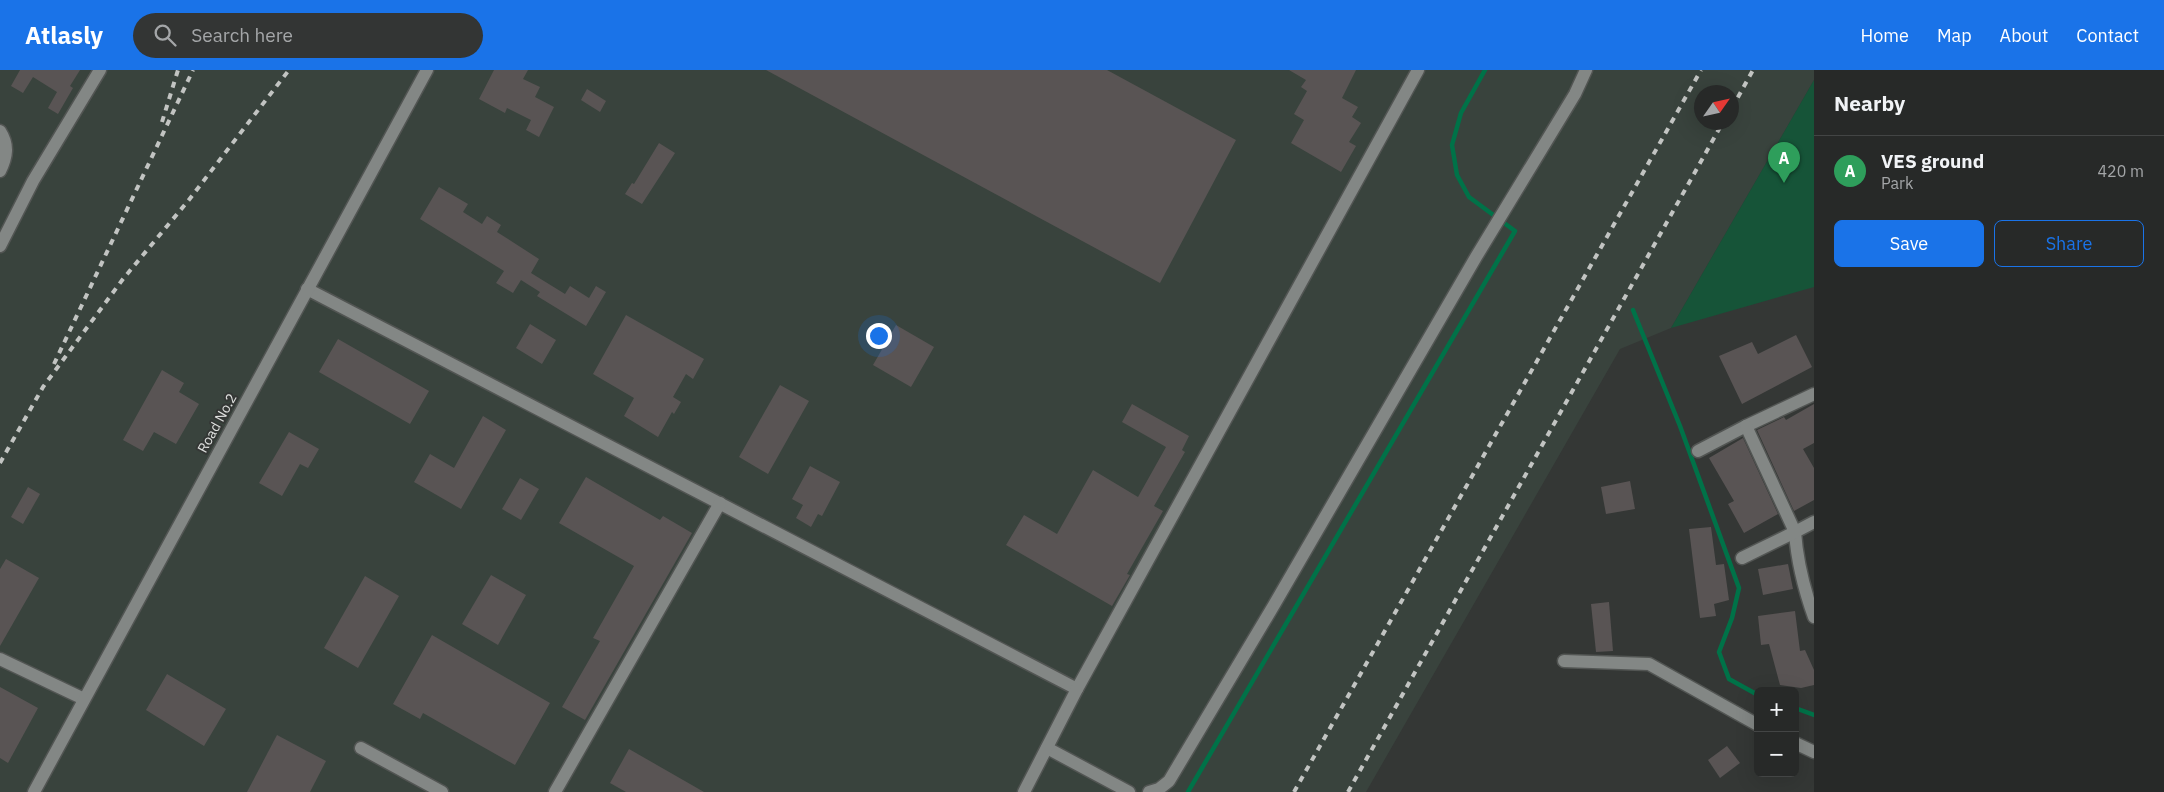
<!DOCTYPE html>
<html lang="en">
<head>
<meta charset="utf-8">
<style>
  body { margin:0; font-family:"IBM Plex Sans",sans-serif; background:#333534; color:#f1f3f6 }
  .controls { position:absolute; right:15px; bottom:15px; display:grid; overflow:hidden; border-radius:8px; box-shadow:0 5px 20px #0002 }
  .controls button { width:45px; height:45px; display:grid; place-items:center; padding:0; border:0; border-bottom:1px solid #434545; background:#272928; color:#f1f3f6; font:25px sans-serif }
  .compass { position:absolute; left:1694px; top:15px; width:45px; height:45px; border-radius:50%; background:#272928; box-shadow:0 5px 20px #0002; rotate:56deg }
  .you { position:absolute; left:878px; top:265px; width:18px; height:18px; margin:-12px; border:4px solid #fff; border-radius:50%; background:#1a73e8; box-shadow:0 0 0 8px #1a73e833 }
  .badge { display:grid; place-items:center; width:32px; height:32px; border-radius:50%; background:#1a73e8; color:#fff; font-size:16px; font-weight:700 }
  .pin { position:absolute; translate:-50% -41px; filter:drop-shadow(0 1px 2px #0008) }
  .pin::after { content:''; position:absolute; top:26px; width:18px; height:15px; background:inherit; clip-path:polygon(0 0,100% 0,50% 100%) }
  .list { margin:0; padding:0; list-style:none }
  h2 { display:flex; justify-content:space-between; align-items:center; height:65px; margin:0; padding:0 20px; font-size:21px }
  h2 small { font-size:16px; font-weight:400; color:#a4a6a8 }
  .list li { display:grid; grid-template-columns:32px 1fr auto; gap:15px; align-items:center; box-sizing:border-box; height:70px; padding:0 20px; border-top:1px solid #434545 }
  .list b { display:block; font-size:19px; white-space:nowrap }
  .list p { margin:0; font-size:16px; white-space:nowrap; color:#a4a6a8 }
  .list em { font-size:16px; font-style:normal; color:#a4a6a8 }
  .actions { display:flex; gap:10px; padding:15px 20px }
  .actions a { flex:1; padding:11px 0; border:1px solid #1a73e8; border-radius:8px; text-align:center; font-size:18px; color:#1a73e8 }
  .actions .main { background:#1a73e8; color:#fff }
  .icon { flex:none; width:28px; height:28px; fill:none; stroke:currentColor; stroke-width:2; stroke-linecap:round; stroke-linejoin:round }
  .map { position:relative; flex:none; width:1814px; height:722px; overflow:hidden }
  header { display:flex; align-items:center; gap:30px; box-sizing:border-box; height:70px; padding:0 25px; background:#1a73e8; color:#fff }
  header strong { font-size:24px }
  nav { display:flex; gap:28px; margin-inline-start:auto; font-size:18px }
  .search { width:350px; height:45px; background:#333534; display:flex; align-items:center; gap:12px; box-sizing:border-box; padding:0 18px; border-radius:28px; color:#a4a6a8; font-size:19px }
  main { display:flex }
  aside { flex:1; background:#272928 }
  .map>svg:first-child { display:block }
  .built { fill:#39433d; fill-rule:evenodd }
  .green { fill:#165438 }
  .lines { fill:none; stroke-linecap:round; stroke-linejoin:round }
  .stream { stroke:#007248; stroke-width:4.5 }
  .building { fill:#595454 }
  .minor-casing { stroke:#525553; stroke-width:15 }
  .minor { stroke:#838785; stroke-width:12 }
  .rail { stroke:#c2c4c2; stroke-width:4; stroke-dasharray:6 6; stroke-linecap:butt }
  .labels { text-anchor:middle; stroke-width:4; stroke-linejoin:round; paint-order:stroke }
  .street-label { font-size:14px; fill:#dee0de; stroke:#343735 }
</style>
</head>
<body>
<header>
<strong>Atlasly</strong>
<div class="search"><svg class="icon" aria-label="search" viewBox="0 0 24 24"><circle cx="10" cy="10" r="6"/><path d="M15 15l6 6"/></svg>Search here</div>
<nav><a>Home</a><a>Map</a><a>About</a><a>Contact</a></nav>
</header>
<main>
<div class="map">
<svg width="1814" height="722" viewBox="0 0 1814 722">
  <rect width="100%" height="100%" fill="#343735"/>
  <!-- built -->
  <path class="built" d="M 0,0 L 1814,0 L 1814,10 L 1671,258 L 1620,279 L 1366,722 L 0,722 ZM 1702,22 L 1732,22 L 1732,52 L 1702,52 Z"/>
  <!-- green -->
  <path class="green" d="M 1814,10 L 1814,217 L 1671,258 Z"/>
  <g class="lines">
    <!-- stream -->
    <g class="stream">
      <path d="M 1633,240 L 1680,356 L 1739,518 L 1732,548 L 1719,582 L 1729,609 L 1758,625"/>
      <path d="M 1795,638 L 1814,645"/>
      <path d="M 1188,722 L 1515,161 L 1469,127 L 1457,105 L 1452,75 L 1461,43 L 1485,0"/>
    </g>
  </g>
  <!-- building -->
  <g class="building">
    <path d="M 20,0 L 80,0 L 70,16 L 73,18 L 58,44 L 48,38 L 57,22 L 33,7 L 23,23 L 11,16 Z"/>
    <path d="M 494,0 L 528,0 L 523,9 L 540,17 L 535,27 L 554,37 L 539,67 L 526,60 L 531,50 L 507,38 L 505,43 L 479,29 Z"/>
    <path d="M 766,0 L 1107,0 L 1236,70 L 1160,213 Z"/>
    <path d="M 1289,0 L 1356,0 L 1342,28 L 1358,37 L 1352,47 L 1361,53 L 1349,72 L 1356,76 L 1341,102 L 1291,73 L 1304,50 L 1294,44 L 1307,21 L 1301,17 L 1306,10 Z"/>
    <path d="M 587,19 L 606,31 L 600,42 L 581,30 Z"/>
    <path d="M 659,73 L 675,83 L 642,134 L 625,124 L 632,113 L 634,114 Z"/>
    <path d="M 439,117 L 468,134 L 463,142 L 482,154 L 487,146 L 501,155 L 497,162 L 539,189 L 531,203 L 565,224 L 570,216 L 589,228 L 596,216 L 606,222 L 586,256 L 537,226 L 540,222 L 521,210 L 513,223 L 496,213 L 504,201 L 420,149 Z"/>
    <path d="M 626,245 L 704,289 L 693,309 L 686,304 L 673,327 L 681,332 L 674,344 L 672,342 L 658,367 L 624,346 L 634,328 L 593,304 Z"/>
    <path d="M 530,254 L 556,270 L 542,294 L 516,278 Z"/>
    <path d="M 896,255 L 934,277 L 911,317 L 873,295 Z"/>
    <path d="M 1796,265 L 1812,297 L 1742,334 L 1719,286 L 1752,272 L 1758,284 Z"/>
    <path d="M 338,269 L 429,321 L 410,354 L 319,302 Z"/>
    <path d="M 162,300 L 184,313 L 179,322 L 199,334 L 176,374 L 154,362 L 143,381 L 123,370 Z"/>
    <path d="M 780,315 L 809,331 L 768,404 L 739,387 Z"/>
    <path d="M 1132,334 L 1189,366 L 1182,380 L 1185,382 L 1154,436 L 1163,441 L 1127,504 L 1130,505 L 1112,536 L 1006,475 L 1024,445 L 1057,464 L 1093,400 L 1138,427 L 1166,377 L 1122,352 Z"/>
    <path d="M 1814,334 L 1814,373 L 1803,379 L 1814,398 L 1814,430 L 1794,441 L 1757,360 L 1784,347 L 1786,350 Z"/>
    <path d="M 483,346 L 506,360 L 461,439 L 414,412 L 430,384 L 454,398 Z"/>
    <path d="M 289,362 L 319,379 L 308,398 L 300,394 L 282,426 L 259,413 Z"/>
    <path d="M 1743,368 L 1778,444 L 1744,463 L 1728,434 L 1734,431 L 1709,388 Z"/>
    <path d="M 810,396 L 840,412 L 822,446 L 818,444 L 811,457 L 796,448 L 803,435 L 792,429 Z"/>
    <path d="M 586,407 L 660,450 L 663,446 L 692,463 L 585,650 L 562,637 L 600,571 L 593,568 L 634,496 L 559,453 Z"/>
    <path d="M 520,408 L 539,419 L 521,450 L 502,439 Z"/>
    <path d="M 1630,411 L 1635,439 L 1606,444 L 1601,417 Z"/>
    <path d="M 28,417 L 40,424 L 23,454 L 11,447 Z"/>
    <path d="M 1711,457 L 1716,495 L 1724,494 L 1729,530 L 1714,534 L 1716,546 L 1700,548 L 1689,459 Z"/>
    <path d="M 6,489 L 39,508 L 0,576 L 0,499 Z"/>
    <path d="M 1788,494 L 1793,519 L 1763,525 L 1758,499 Z"/>
    <path d="M 491,505 L 526,525 L 498,575 L 462,554 Z"/>
    <path d="M 365,506 L 399,526 L 358,598 L 324,578 Z"/>
    <path d="M 1609,532 L 1613,581 L 1596,582 L 1591,534 Z"/>
    <path d="M 1795,541 L 1800,581 L 1805,580 L 1814,600 L 1814,615 L 1801,618 L 1780,615 L 1769,574 L 1761,575 L 1758,546 Z"/>
    <path d="M 432,565 L 550,633 L 515,695 L 423,643 L 420,649 L 393,634 Z"/>
    <path d="M 167,604 L 226,639 L 204,676 L 146,640 Z"/>
    <path d="M 0,617 L 38,638 L 8,693 L 0,688 Z"/>
    <path d="M 277,665 L 326,691 L 310,722 L 247,722 Z"/>
    <path d="M 1727,676 L 1740,693 L 1720,708 L 1708,690 Z"/>
    <path d="M 629,679 L 704,722 L 626,722 L 610,713 Z"/>
  </g>
  <g class="lines">
    <defs>
      <g id="minor">
        <path d="M 0,61 C 9,75 7,87 0,101"/>
        <path d="M 0,176 L 33,111 L 100,0"/>
        <path d="M 307,219 L 1077,619"/>
        <path d="M 1698,381 L 1746,356 L 1814,324"/>
        <path d="M 1814,452 L 1795,462 C 1797,491 1804,519 1814,547"/>
        <path d="M 1742,488 L 1795,462 L 1746,356"/>
        <path d="M 0,589 L 84,629"/>
        <path d="M 1564,591 L 1649,594 L 1758,655"/>
        <path d="M 1795,673 L 1814,682"/>
        <path d="M 361,678 L 442,722"/>
        <path d="M 1047,678 L 1129,722"/>
        <path d="M 34,722 L 427,0"/>
        <path d="M 555,722 L 720,433"/>
        <path d="M 1024,722 L 1077,619 L 1418,0"/>
        <path d="M 1149,722 L 1159,719 L 1169,711 L 1274,535 L 1476,187 L 1575,24 L 1586,0"/>
      </g>
    </defs>
    <!-- minor casing -->
    <use href="#minor" class="minor-casing"/>
    <!-- minor -->
    <use href="#minor" class="minor"/>
    <!-- rail -->
    <g class="rail">
      <path d="M 1732,38 L 1753,0"/>
      <path d="M 162,52 L 178,0"/>
      <path d="M 54,294 L 193,0"/>
      <path d="M 0,393 L 43,317 L 123,209 L 188,131 L 289,0"/>
      <path d="M 1294,722 L 1701,0"/>
      <path d="M 1348,722 L 1723,52"/>
    </g>
  </g>
  <g class="labels">
    <!-- street labels -->
    <g class="street-label">
      <text transform="translate(217 353) rotate(-61)" y="5">Road No.2</text>
    </g>
  </g>
</svg>
<div class="controls">
<button>+</button>
<button>−</button>
</div>
<svg class="compass" viewBox="-18 -18 36 36"><path d="M0-13l5 13h-10z" fill="#e53935"/><path d="M0 13l5-13h-10z" fill="#a4a6a8"/></svg>
<div class="you"></div>
<div class="pin badge" style="left:1784px;top:113px;background:#2e9e5b">A</div>
</div>
<aside>
<h2>Nearby<small></small></h2>
<ul class="list">
<li><span class="badge" style="background:#2e9e5b">A</span><div><b>VES ground</b><p>Park</p></div><em>420 m</em></li>
</ul>
<div class="actions"><a class="main">Save</a><a>Share</a></div>
</aside>
</main>
</body>
</html>
